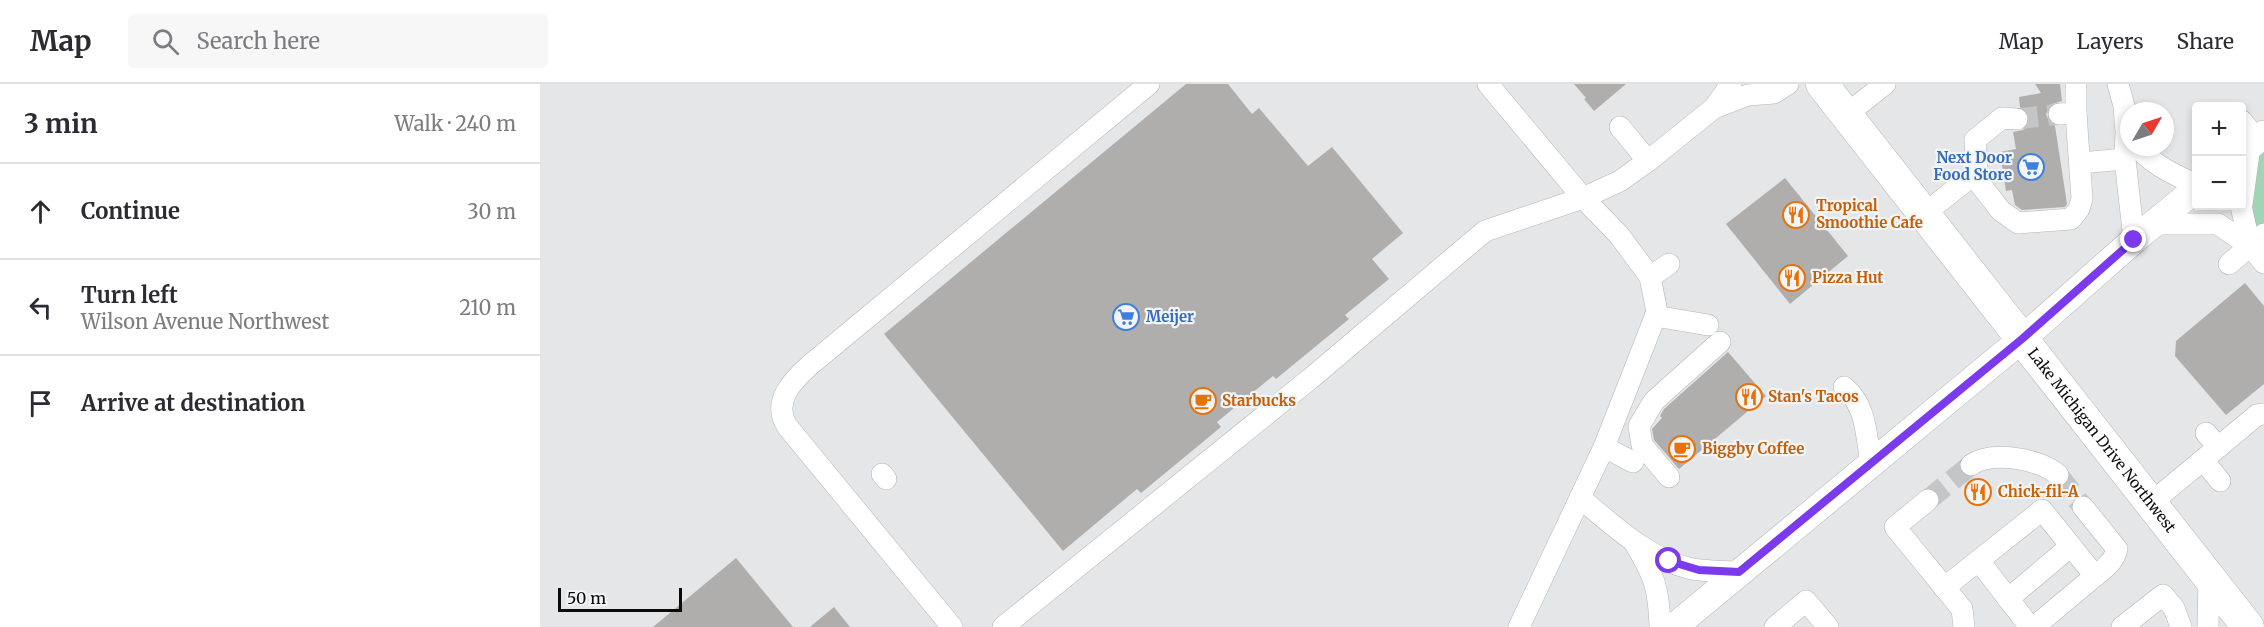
<!DOCTYPE html>
<html lang="en">
<head>
<meta charset="utf-8">
<style>
  body { margin:0; font-family:Merriweather,serif; background:#f7f7f7; color:#2b2b33 }
  .controls { position:absolute; right:18px; top:18px; display:grid; overflow:hidden; border-radius:6px; box-shadow:0 3px 9px #0003 }
  .controls button { width:54px; height:54px; display:grid; place-items:center; padding:0; border:0; border-bottom:2px solid #e1e1e2; background:#fff; color:#2b2b33; font:30px sans-serif }
  .compass { position:absolute; left:1580px; top:18px; width:54px; height:54px; border-radius:50%; background:#fff; box-shadow:0 3px 9px #0003; rotate:51deg }
  .scale { position:absolute; left:18px; bottom:15px; width:124px; box-sizing:border-box; padding-left:6px; border:3px solid #0b0b0c; border-top:0; font-size:16px; line-height:21px; white-space:nowrap; color:#0b0b0c; -webkit-text-stroke:4px #f2f4f5; paint-order:stroke }
  .stop { position:absolute; width:18px; height:18px; margin:-14px; border:4px solid #7c3aed; border-radius:50%; background:#fff }
  .stop.end { background:#7c3aed; border-color:#fff; box-shadow:0 2px 6px #0008 }
  .list { margin:0; padding:0; list-style:none }
  h2 { display:flex; justify-content:space-between; align-items:center; height:78px; margin:0; padding:0 24px; font-size:26px }
  h2 small { font-size:20px; font-weight:400; color:#7c7c81 }
  .list li { display:grid; grid-template-columns:39px 1fr auto; gap:18px; align-items:center; box-sizing:border-box; height:96px; padding:0 24px; border-top:2px solid #e1e1e2 }
  .list b { display:block; font-size:22px; white-space:nowrap }
  .list p { margin:0; font-size:20px; white-space:nowrap; color:#7c7c81 }
  .list em { font-size:20px; font-style:normal; color:#7c7c81 }
  .icon { flex:none; width:33px; height:33px; fill:none; stroke:currentColor; stroke-width:2; stroke-linecap:round; stroke-linejoin:round }
  .map { position:relative; flex:none; width:1724px; height:543px; overflow:hidden }
  header { display:flex; align-items:center; gap:36px; box-sizing:border-box; height:84px; padding:0 30px; background:#fff; border-bottom:2px solid #e1e1e2 }
  header strong { font-size:28px }
  nav { display:flex; gap:33px; margin-inline-start:auto; font-size:21px }
  .search { width:420px; height:54px; background:#f7f7f7; display:flex; align-items:center; gap:15px; box-sizing:border-box; padding:0 21px; border-radius:6px; color:#7c7c81; font-size:22px }
  main { display:flex }
  aside { flex:1; background:#fff }
  .map>svg:first-child { display:block }
  .green { fill:#9fd4b5 }
  .building { fill:#afaead }
  .lines { fill:none; stroke-linecap:round; stroke-linejoin:round }
  .minor-tunnel { stroke:#c4c5c6; stroke-width:21; stroke-dasharray:21 10; stroke-linecap:butt }
  .minor-casing { stroke:#b4b5b6; stroke-width:22 }
  .major-casing { stroke:#b4b5b6; stroke-width:28 }
  .highway-casing { stroke:#b4b5b6; stroke-width:33 }
  .minor { stroke:#fff; stroke-width:21 }
  .major { stroke:#fff; stroke-width:27 }
  .highway { stroke:#fff; stroke-width:32 }
  .route { stroke:#7c3aed; stroke-width:8 }
  .labels { text-anchor:middle; stroke-width:4.5; stroke-linejoin:round; paint-order:stroke }
  .shop-label { font-size:15px; font-weight:bold; fill:#366cbe; stroke:#f2f4f5; text-anchor:end }
  .food-label { font-size:15px; font-weight:bold; fill:#c56008; stroke:#f2f4f5; text-anchor:start }
  .street-label { font-size:15px; fill:#0b0b0c; stroke:#f2f4f5 }
</style>
</head>
<body>
<header>
<strong>Map</strong>
<div class="search"><svg class="icon" aria-label="search" viewBox="0 0 24 24"><circle cx="10" cy="10" r="6"/><path d="M15 15l6 6"/></svg>Search here</div>
<nav><a>Map</a><a>Layers</a><a>Share</a></nav>
</header>
<main>
<aside>
<h2>3 min<small>Walk · 240 m</small></h2>
<ul class="list">
<li><svg class="icon" aria-label="ahead" viewBox="0 0 24 24"><path d="M12 20V5M6 11l6-6 6 6"/></svg><div><b>Continue</b></div><em>30 m</em></li>
<li><svg class="icon" aria-label="left" viewBox="0 0 24 24"><path d="M17 20v-9H6M10 6l-5 5 5 5"/></svg><div><b>Turn left</b><p>Wilson Avenue Northwest</p></div><em>210 m</em></li>
<li><svg class="icon" aria-label="arrive" viewBox="0 0 24 24"><path d="M6 21V4h12l-3 4 3 4H6"/></svg><div><b>Arrive at destination</b></div></li>
</ul>
</aside>
<div class="map">
<svg width="1724" height="543" viewBox="0 0 1724 543">
  <rect width="100%" height="100%" fill="#e5e6e7"/>
  <!-- green -->
  <path class="green" d="M 1724,50 L 1724,179 L 1710,162 L 1710,62 Z"/>
  <!-- building -->
  <g class="building">
    <path d="M 646,0 L 688,0 L 712,30 L 719,24 L 768,82 L 792,63 L 863,149 L 832,175 L 849,195 L 805,231 L 809,235 L 736,295 L 733,292 L 677,338 L 681,343 L 601,409 L 597,405 L 523,467 L 344,250 Z"/>
    <path d="M 1034,0 L 1086,0 L 1054,27 L 1044,15 L 1046,14 Z"/>
    <path d="M 1495,0 L 1520,0 L 1522,17 L 1512,20 L 1506,30 L 1509,37 L 1515,42 L 1527,120 L 1525,123 L 1482,126 L 1475,121 L 1472,106 L 1466,107 L 1460,68 L 1476,65 L 1473,48 L 1483,46 L 1488,42 L 1490,35 L 1488,29 L 1480,23 L 1479,13 L 1501,9 Z"/>
    <path d="M 1245,94 L 1308,172 L 1250,220 L 1186,140 Z"/>
    <path d="M 1705,199 L 1724,222 L 1724,300 L 1686,331 L 1635,272 L 1636,257 Z"/>
    <path d="M 1188,268 L 1226,312 L 1139,385 L 1114,356 L 1112,345 L 1122,334 L 1120,332 L 1124,325 Z"/>
    <path d="M 196,474 L 253,543 L 113,543 Z"/>
    <path d="M 294,523 L 310,543 L 270,543 Z"/>
  </g>
  <g class="lines">
    <!-- minor-tunnel -->
    <g class="minor-tunnel">
      <path d="M 1477,35 L 1519,30"/>
      <path d="M 1518,391 L 1543,423"/>
      <path d="M 1388,416 L 1431,381"/>
    </g>
    <defs>
      <g id="minor">
        <path d="M 948,0 L 1043,114 L 1080,97 L 1108,77 L 1174,24 L 1191,0"/>
        <path d="M 1578,0 L 1584,22 L 1586,48 L 1585,75 L 1594,156"/>
        <path d="M 1174,24 L 1208,11 L 1234,9 L 1248,0"/>
        <path d="M 1307,30 L 1345,0"/>
        <path d="M 1519,30 L 1536,29 L 1536,0"/>
        <path d="M 1702,37 L 1717,56"/>
        <path d="M 1080,43 L 1108,77"/>
        <path d="M 1598,63 C 1612,81 1636,91 1656,101"/>
        <path d="M 1540,79 L 1585,75"/>
        <path d="M 1433,91 L 1461,127 L 1478,139 L 1531,135 L 1539,125 L 1542,115 L 1536,29"/>
        <path d="M 1702,120 L 1710,62"/>
        <path d="M 1384,130 L 1437,88 L 1435,56 L 1462,34 L 1477,35"/>
        <path d="M 1614,140 L 1678,140 L 1710,162 L 1701,122"/>
        <path d="M 1710,162 L 1724,179"/>
        <path d="M 1689,180 L 1724,150"/>
        <path d="M 1110,193 L 1129,180"/>
        <path d="M 1115,232 L 1168,241"/>
        <path d="M 1304,303 C 1327,322 1326,352 1331,379"/>
        <path d="M 1666,349 L 1678,363"/>
        <path d="M 1064,363 L 1093,378"/>
        <path d="M 1663,376 L 1680,397"/>
        <path d="M 1431,381 C 1452,366 1501,375 1518,391"/>
        <path d="M 342,390 L 346,395"/>
        <path d="M 1129,393 L 1102,361 L 1099,342 L 1114,317 L 1180,258"/>
        <path d="M 1040,414 C 1073,441 1106,473 1148,484 C 1164,488 1182,487 1199,488"/>
        <path d="M 1388,416 L 1355,443 L 1422,525 L 1424,543"/>
        <path d="M 1611,419 L 1717,331 L 1724,330"/>
        <path d="M 1543,423 L 1577,465 C 1574,478 1565,484 1555,492"/>
        <path d="M 1094,458 C 1114,491 1119,504 1120,543"/>
        <path d="M 1439,477 L 1490,543"/>
        <path d="M 1404,504 L 1502,426 L 1555,492 L 1494,543"/>
        <path d="M 1468,515 L 1531,462"/>
        <path d="M 412,543 L 247,342 C 232,318 252,297 270,281 L 609,0"/>
        <path d="M 463,543 L 770,295 L 945,147 L 1043,114 L 1079,151 L 1110,193 L 1117,228 L 1064,363 L 979,543"/>
        <path d="M 1235,543 L 1266,517 L 1288,543"/>
        <path d="M 1582,543 L 1623,511 L 1634,524 L 1641,543"/>
        <path d="M 1668,543 L 1669,493"/>
      </g>
      <g id="major">
        <path d="M 1702,69 L 1724,50"/>
        <path d="M 1134,543 L 1482,255 L 1594,156 L 1656,105"/>
      </g>
      <g id="highway">
        <path id="s1" d="M 1282,0 L 1708,543"/>
      </g>
    </defs>
    <!-- minor casing -->
    <use href="#minor" class="minor-casing"/>
    <!-- major casing -->
    <use href="#major" class="major-casing"/>
    <!-- highway casing -->
    <use href="#highway" class="highway-casing"/>
    <!-- minor -->
    <use href="#minor" class="minor"/>
    <!-- major -->
    <use href="#major" class="major"/>
    <!-- highway -->
    <use href="#highway" class="highway"/>
  </g>
  <g class="lines">
    <!-- route -->
    <path class="route" d="M 1129,477 L 1159,486 L 1199,488 L 1482,255 L 1594,156"/>
  </g>
  <!-- icons -->
  <defs>
    <symbol id="supermarket-ring" viewBox="-11 -11 22 22"><circle r="9.5" fill="#f2f4f5" stroke="#3f7fe0" stroke-width="1.5"/><path d="M-6-5.5h2.5l.6 2H6L4.5 2H-2.5L-4.4-4H-6ZM-1.5 3.2a1.3 1.3 0 1 0 .1 0ZM3 3.2a1.3 1.3 0 1 0 .1 0Z" fill="#3f7fe0"/></symbol>
    <symbol id="restaurant-ring" viewBox="-11 -11 22 22"><circle r="9.5" fill="#f2f4f5" stroke="#e8710a" stroke-width="1.5"/><path d="M-5-6h1v4h1v-4h1v4h1v-4h1v5L-1.5 .5V6h-2V.5L-5-1ZM5-6V6H3V1.5H1.5Q1.5-4 5-6Z" fill="#e8710a"/></symbol>
    <symbol id="cafe-ring" viewBox="-11 -11 22 22"><circle r="9.5" fill="#f2f4f5" stroke="#e8710a" stroke-width="1.5"/><path d="M-5.5-4.5H6V0H3Q3 3.5 0 3.5H-2.5Q-5.5 3.5-5.5 0ZM3-3.2v2h1.7v-2ZM-6 4.5H4V6H-6Z" fill="#e8710a"/></symbol>
  </defs>
  <g fill-rule="evenodd">
    <use href="#supermarket-ring" x="1476" y="68" width="30" height="30"/>
    <use href="#restaurant-ring" x="1241" y="116" width="30" height="30"/>
    <use href="#restaurant-ring" x="1237" y="179" width="30" height="30"/>
    <use href="#supermarket-ring" x="571" y="218" width="30" height="30"/>
    <use href="#restaurant-ring" x="1194" y="298" width="30" height="30"/>
    <use href="#cafe-ring" x="648" y="302" width="30" height="30"/>
    <use href="#cafe-ring" x="1127" y="350" width="30" height="30"/>
    <use href="#restaurant-ring" x="1423" y="393" width="30" height="30"/>
  </g>
  <g class="labels">
    <!-- shop labels -->
    <g class="shop-label">
      <text x="1472" y="79">Next Door<tspan x="1472" dy="17">Food Store</tspan></text>
      <text x="606" y="238" text-anchor="start">Meijer</text>
    </g>
    <!-- food labels -->
    <g class="food-label">
      <text x="1276" y="127">Tropical<tspan x="1276" dy="17">Smoothie Cafe</tspan></text>
      <text x="1272" y="199">Pizza Hut</text>
      <text x="1228" y="318">Stan's Tacos</text>
      <text x="682" y="322">Starbucks</text>
      <text x="1162" y="370">Biggby Coffee</text>
      <text x="1458" y="413">Chick-fil-A</text>
    </g>
    <!-- street labels -->
    <g class="street-label">
      <text dy="5" stroke="none"><textPath href="#s1" startOffset="453">Lake Michigan Drive Northwest</textPath></text>
    </g>
  </g>
</svg>
<div class="controls">
<button>+</button>
<button>−</button>
</div>
<svg class="compass" viewBox="-18 -18 36 36"><path d="M0-13l5 13h-10z" fill="#e53935"/><path d="M0 13l5-13h-10z" fill="#7c7c81"/></svg>
<div class="scale">50 m</div>
<div class="stop" style="left:1129px;top:477px"></div>
<div class="stop end" style="left:1594px;top:156px"></div>
</div>
</main>
</body>
</html>
